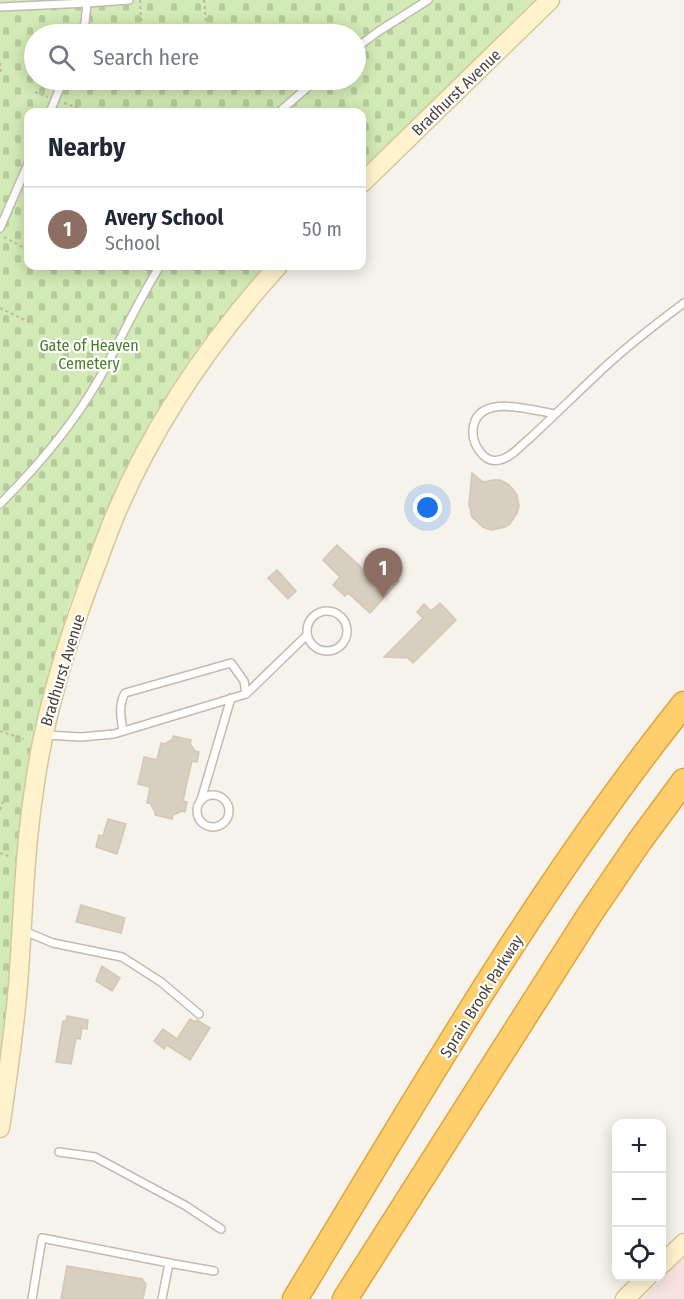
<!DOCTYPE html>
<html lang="en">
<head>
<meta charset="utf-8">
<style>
  body { margin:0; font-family:"Fira Sans Condensed",sans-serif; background:#f2f2f3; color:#1f2937 }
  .controls { position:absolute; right:18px; bottom:18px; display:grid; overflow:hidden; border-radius:12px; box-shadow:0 3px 15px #0003 }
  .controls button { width:54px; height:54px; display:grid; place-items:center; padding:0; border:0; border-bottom:2px solid #e0e1e3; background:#fff; color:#1f2937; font:30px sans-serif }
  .you { position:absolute; left:428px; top:508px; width:21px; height:21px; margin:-15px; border:4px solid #fff; border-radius:50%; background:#1a73e8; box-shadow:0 0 0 9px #1a73e833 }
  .badge { display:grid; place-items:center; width:39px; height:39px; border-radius:50%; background:#0b8043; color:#fff; font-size:20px; font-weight:700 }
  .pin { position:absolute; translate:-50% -50px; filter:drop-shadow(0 2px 3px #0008) }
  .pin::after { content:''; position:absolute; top:32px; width:21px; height:18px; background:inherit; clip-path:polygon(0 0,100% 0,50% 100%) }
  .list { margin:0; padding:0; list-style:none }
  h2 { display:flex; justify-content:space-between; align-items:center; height:78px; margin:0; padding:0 24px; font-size:26px }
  h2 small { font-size:20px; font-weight:400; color:#747a83 }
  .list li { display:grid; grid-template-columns:39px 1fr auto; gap:18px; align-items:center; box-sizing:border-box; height:84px; padding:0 24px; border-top:2px solid #e0e1e3 }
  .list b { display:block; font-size:22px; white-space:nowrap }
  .list p { margin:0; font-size:20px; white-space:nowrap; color:#747a83 }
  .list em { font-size:20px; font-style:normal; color:#747a83 }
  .icon { flex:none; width:33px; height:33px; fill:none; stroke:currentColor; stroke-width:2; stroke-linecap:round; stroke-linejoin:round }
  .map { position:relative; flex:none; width:684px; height:1299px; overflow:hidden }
  .search { position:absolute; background:#fff; box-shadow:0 3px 15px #0003; left:24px; top:24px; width:342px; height:66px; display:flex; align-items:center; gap:15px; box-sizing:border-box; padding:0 21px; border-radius:33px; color:#747a83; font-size:22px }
  .panel { position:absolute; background:#fff; box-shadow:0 3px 15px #0003; left:24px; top:108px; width:342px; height:162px; border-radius:12px }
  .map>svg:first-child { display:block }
  .medical { fill:#f6e3e0 }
  .cemetery { fill:url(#cemetery-stones); fill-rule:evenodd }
  .building { fill:#d8cfc1; stroke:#d3c7b4; stroke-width:1.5 }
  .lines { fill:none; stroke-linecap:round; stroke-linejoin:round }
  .lane-casing { stroke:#c2bbae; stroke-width:10 }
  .secondary-casing { stroke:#d6c79b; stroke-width:21 }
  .highway-casing { stroke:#e0a43c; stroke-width:27 }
  .path { stroke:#c4b79f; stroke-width:2; stroke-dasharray:3 3; stroke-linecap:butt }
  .lane { stroke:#fff; stroke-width:7 }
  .secondary { stroke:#fff3cd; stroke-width:18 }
  .highway { stroke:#ffcf6e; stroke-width:24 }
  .labels { text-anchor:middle; stroke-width:4.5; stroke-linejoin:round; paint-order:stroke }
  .street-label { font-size:16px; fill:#4b4439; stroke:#fff }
  .park-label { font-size:16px; fill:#4a7f2a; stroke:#fff }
</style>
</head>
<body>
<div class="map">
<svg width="684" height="1299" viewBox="0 0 684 1299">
  <defs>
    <pattern id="cemetery-stones" width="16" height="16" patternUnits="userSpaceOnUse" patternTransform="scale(1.5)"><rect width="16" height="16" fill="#d2eab5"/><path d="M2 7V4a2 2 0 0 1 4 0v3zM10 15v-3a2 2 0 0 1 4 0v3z" fill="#b6ca9c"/></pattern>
  </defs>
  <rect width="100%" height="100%" fill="#f6f3ec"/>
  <!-- medical -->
  <path class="medical" d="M 684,1257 L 684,1299 L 642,1299 L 663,1277 Z"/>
  <!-- cemetery -->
  <path class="cemetery" d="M 0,0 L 539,0 L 362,172 L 362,112 L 28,112 L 28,266 L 266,266 L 202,342 L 172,386 L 143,437 L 112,498 L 69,606 L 48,675 L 31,747 L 25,802 L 5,1031 L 0,1069 ZM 34,34 L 356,34 L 356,80 L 34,80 Z"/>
  <!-- building -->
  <g class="building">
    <path d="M 472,473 L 483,482 L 494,480 L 500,480 L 508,484 L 512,488 L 517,495 L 519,506 L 517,513 L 510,524 L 505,527 L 491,530 L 483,527 L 472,517 L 469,504 Z"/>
    <path d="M 337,545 L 374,579 L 388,564 L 396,572 L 393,575 L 399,581 L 370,613 L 348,593 L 345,596 L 333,585 L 340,577 L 323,560 Z"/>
    <path d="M 277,570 L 296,591 L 288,599 L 268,578 Z"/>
    <path d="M 440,603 L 456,620 L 413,663 L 408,658 L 384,657 L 423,618 L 417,612 L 424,604 L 431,611 Z"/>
    <path d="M 173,736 L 191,740 L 190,744 L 195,751 L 199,752 L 197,762 L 192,761 L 189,773 L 183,801 L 187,802 L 185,812 L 182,811 L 173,815 L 172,819 L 155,815 L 155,812 L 150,803 L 147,803 L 150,787 L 138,784 L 144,757 L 157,760 L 161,743 L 165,744 L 173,739 Z"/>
    <path d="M 108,819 L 126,824 L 117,854 L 96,847 L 99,835 L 103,836 Z"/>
    <path d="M 81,905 L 125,918 L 121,933 L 76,922 Z"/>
    <path d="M 102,966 L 120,978 L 112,991 L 96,981 Z"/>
    <path d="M 67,1016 L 88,1020 L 87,1029 L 82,1028 L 80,1039 L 76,1038 L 71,1064 L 56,1062 L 63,1021 L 66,1021 Z"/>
    <path d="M 190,1019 L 195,1022 L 197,1020 L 210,1028 L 190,1060 L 167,1045 L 164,1049 L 154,1041 L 163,1029 L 177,1039 Z"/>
    <path d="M 67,1266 L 142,1279 L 146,1284 L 143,1299 L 61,1299 Z"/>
  </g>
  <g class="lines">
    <defs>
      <g id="lane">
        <path d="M 0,7 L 87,3 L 129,0"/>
        <path d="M 80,34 L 85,23 L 87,3"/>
        <path d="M 356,48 L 379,31 L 428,0"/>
        <path d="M 50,112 L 63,80"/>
        <path d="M 279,112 L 316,80"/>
        <path d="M 0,228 L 28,164"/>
        <path d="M 555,414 C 531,410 476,392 473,430 C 472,444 484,464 499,460 C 511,458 520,446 529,439 C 555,415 580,390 606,366 C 630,344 657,323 684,303"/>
        <path d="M 0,504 C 38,466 73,425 99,379 C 120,342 137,302 160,266"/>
        <circle cx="327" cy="631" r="20"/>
        <path d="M 123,731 C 121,717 118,706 125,693 L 231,663 L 244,681 L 246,694"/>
        <path d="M 46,735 L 81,737 L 114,734 L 246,694 L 307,635"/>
        <circle cx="213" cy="811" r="16"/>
        <path d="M 201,800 L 231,698"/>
        <path d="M 24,931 L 53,943 L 122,957 L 161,982 L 199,1014"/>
        <path d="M 59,1152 L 95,1157 L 186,1206 L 221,1229"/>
        <path d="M 32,1299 L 42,1238 L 169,1263"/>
        <path d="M 162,1299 L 169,1263 L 214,1271"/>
      </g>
      <g id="secondary">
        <path d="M 362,183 L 550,0"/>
        <path d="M 0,1128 C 7,1081 14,1033 18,985 C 23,920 24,855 34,790 C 43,722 62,657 86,592 C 95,568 104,543 114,518 C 153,425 211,340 278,266"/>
        <path d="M 662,1264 L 684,1243"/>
        <path d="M 625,1299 L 648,1276"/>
      </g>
      <g id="highway">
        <path d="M 295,1299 C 418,1097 536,889 684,704"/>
        <path d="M 345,1299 L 590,914 L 639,842 L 684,781"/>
      </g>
    </defs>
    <!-- lane casing -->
    <use href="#lane" class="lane-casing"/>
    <!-- secondary casing -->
    <use href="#secondary" class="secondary-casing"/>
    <!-- highway casing -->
    <use href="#highway" class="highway-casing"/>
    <!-- path -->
    <g class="path">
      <path d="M 140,0 L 142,34"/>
      <path d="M 204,0 L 207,34"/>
      <path d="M 0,63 L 1,74"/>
      <path d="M 35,92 L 48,97"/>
      <path d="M 64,103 L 90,112"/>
      <path d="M 4,237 L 28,250"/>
      <path d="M 59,266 L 62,267"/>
      <path d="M 0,308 L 33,324"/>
      <path d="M 0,731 L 24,739"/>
      <path d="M 0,810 L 4,799"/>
      <path d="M 0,853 L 11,857"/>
    </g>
    <!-- lane -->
    <use href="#lane" class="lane"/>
    <!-- secondary -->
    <use href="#secondary" class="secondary"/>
    <!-- highway -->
    <use href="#highway" class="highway"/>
  </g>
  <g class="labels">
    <!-- street labels -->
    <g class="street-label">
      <text transform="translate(456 92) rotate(-44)" y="6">Bradhurst Avenue</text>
      <text transform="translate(62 670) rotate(-73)" y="6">Bradhurst Avenue</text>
      <text transform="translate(481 996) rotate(-58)" y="6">Sprain Brook Parkway</text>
    </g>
    <!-- park labels -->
    <g class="park-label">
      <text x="89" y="351">Gate of Heaven<tspan x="89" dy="18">Cemetery</tspan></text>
    </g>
  </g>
</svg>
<div class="controls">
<button>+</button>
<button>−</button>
<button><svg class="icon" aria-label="locate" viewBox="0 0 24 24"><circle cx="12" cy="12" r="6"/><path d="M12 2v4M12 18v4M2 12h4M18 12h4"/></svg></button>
</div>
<div class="you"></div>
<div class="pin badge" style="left:383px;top:598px;background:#8d6e63">1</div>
<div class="search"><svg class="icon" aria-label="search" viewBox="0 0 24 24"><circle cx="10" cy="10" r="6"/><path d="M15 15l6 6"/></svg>Search here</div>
<section class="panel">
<h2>Nearby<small></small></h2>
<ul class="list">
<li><span class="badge" style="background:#8d6e63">1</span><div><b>Avery School</b><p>School</p></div><em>50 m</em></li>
</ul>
</section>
</div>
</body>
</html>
